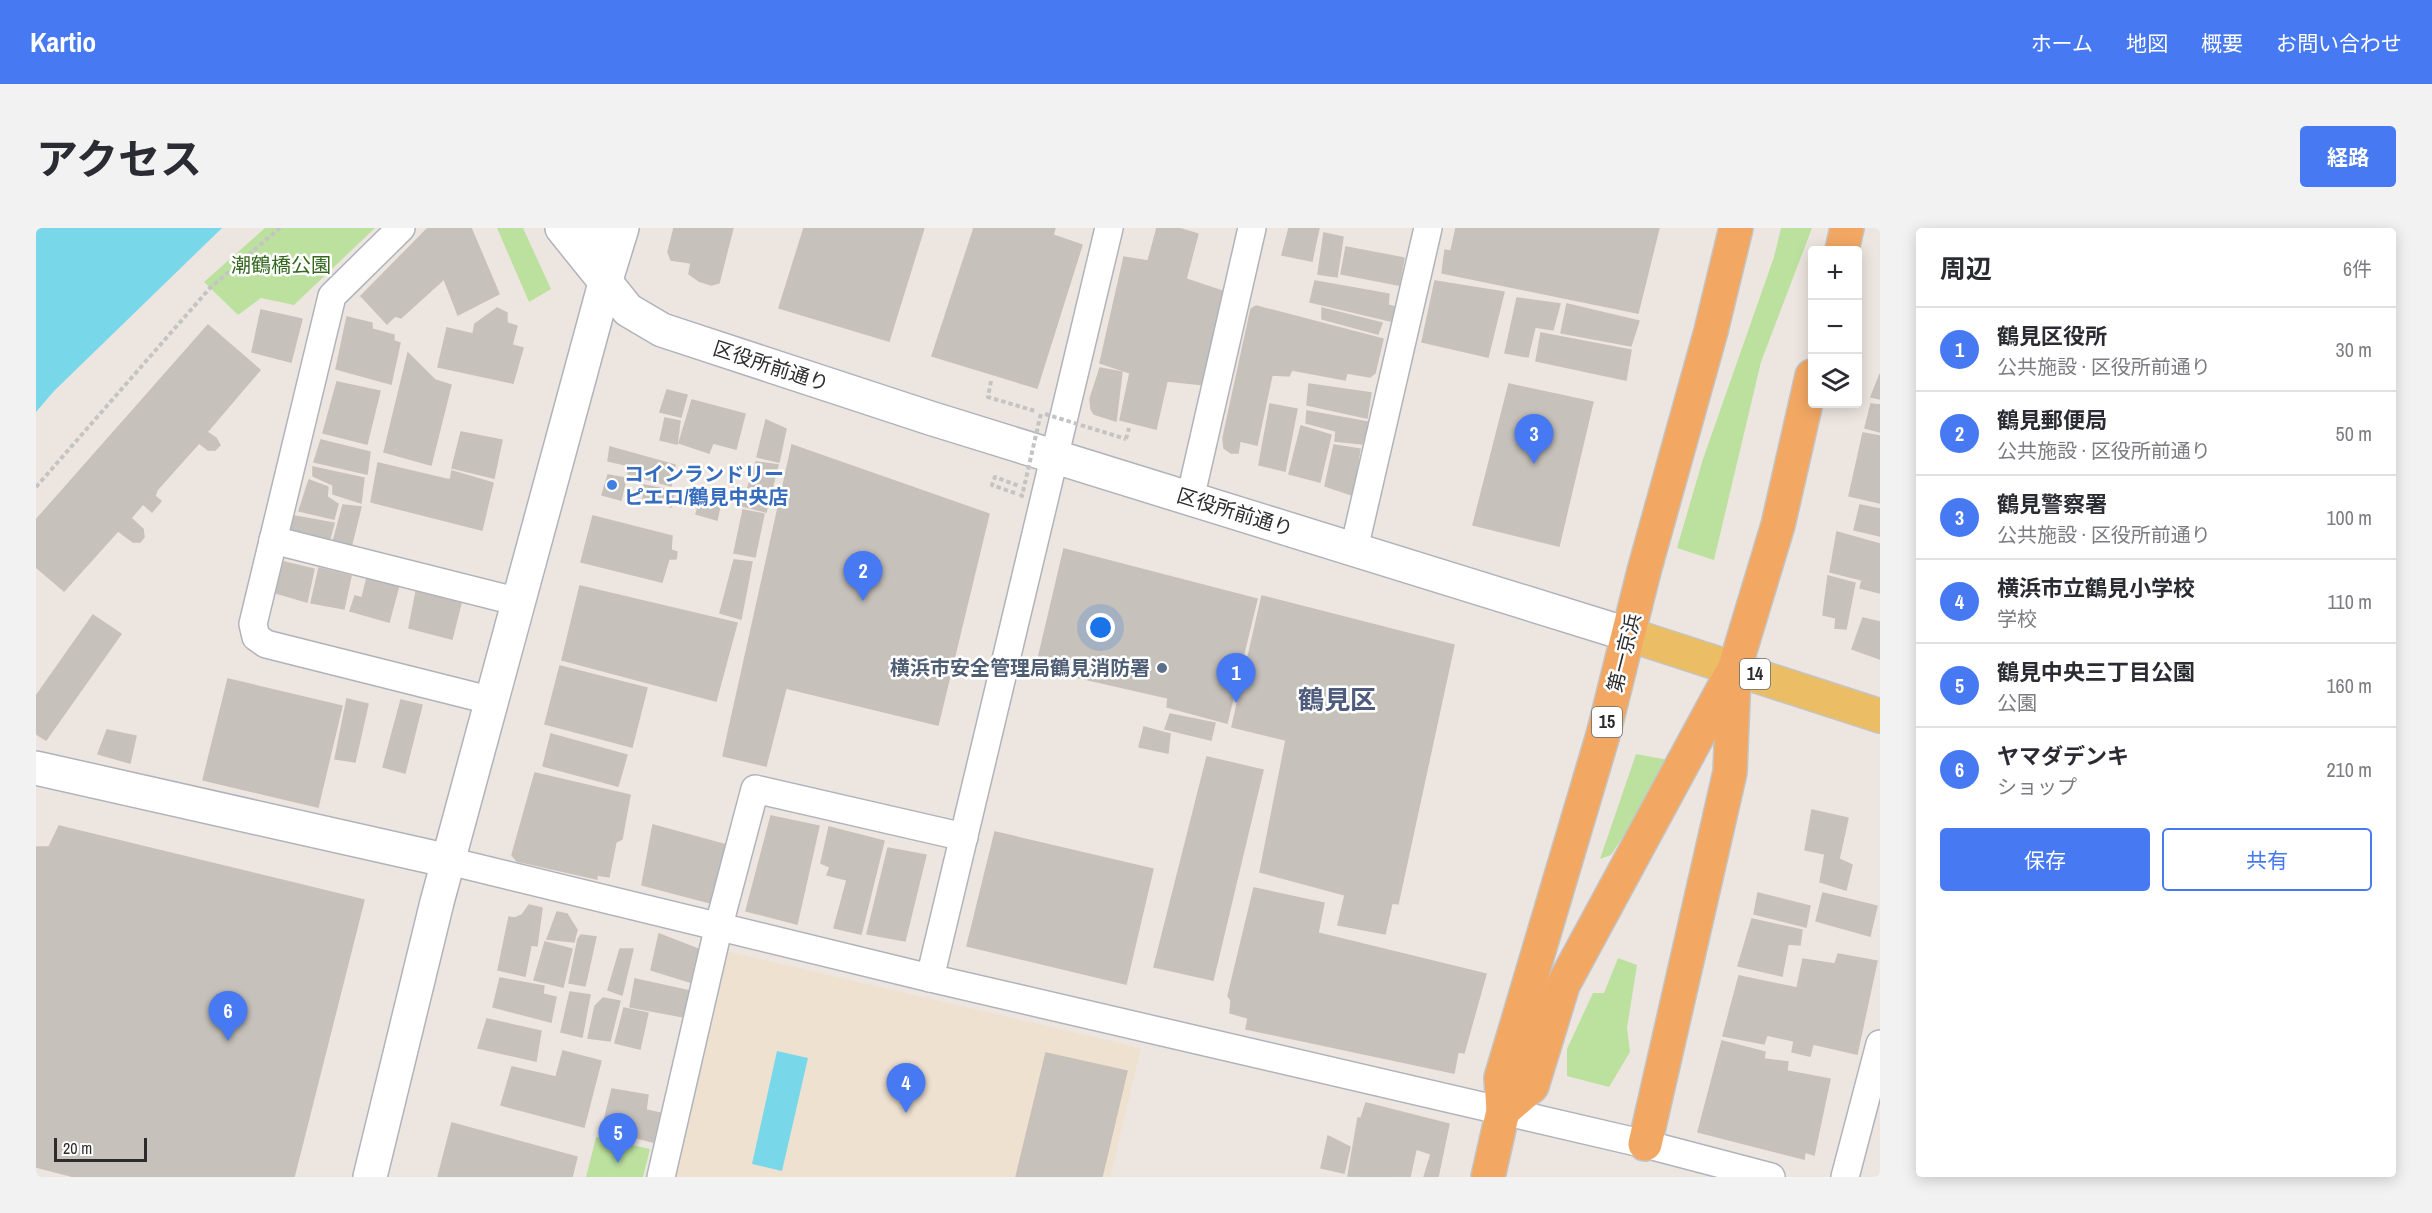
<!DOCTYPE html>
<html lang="ja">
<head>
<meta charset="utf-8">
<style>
  body { margin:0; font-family:"Archivo Narrow","Noto Sans JP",sans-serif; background:#f2f2f3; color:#2b2b33 }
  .controls { position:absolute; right:18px; top:18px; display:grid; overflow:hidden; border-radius:6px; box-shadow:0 3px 15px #0003 }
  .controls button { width:54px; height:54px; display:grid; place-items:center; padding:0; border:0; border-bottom:2px solid #e1e1e2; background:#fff; color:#2b2b33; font:30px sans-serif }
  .scale { position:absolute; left:18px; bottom:15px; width:93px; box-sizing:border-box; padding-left:6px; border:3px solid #2c2c2c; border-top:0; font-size:16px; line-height:21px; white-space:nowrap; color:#2c2c2c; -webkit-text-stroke:4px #fff; paint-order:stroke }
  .you { position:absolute; left:1065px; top:400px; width:21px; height:21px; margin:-15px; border:4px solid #fff; border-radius:50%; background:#1a73e8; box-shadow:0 0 0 9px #1a73e833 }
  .badge { display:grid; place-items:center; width:39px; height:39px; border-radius:50%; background:#4779f3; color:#fff; font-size:20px; font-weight:700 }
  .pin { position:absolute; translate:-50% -50px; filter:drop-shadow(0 2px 3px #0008) }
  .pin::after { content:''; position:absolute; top:32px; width:21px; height:18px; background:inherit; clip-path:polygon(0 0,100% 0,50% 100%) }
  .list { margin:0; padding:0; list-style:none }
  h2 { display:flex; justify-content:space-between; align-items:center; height:78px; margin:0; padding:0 24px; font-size:26px }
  h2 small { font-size:20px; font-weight:400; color:#7c7c81 }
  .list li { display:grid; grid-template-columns:39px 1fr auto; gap:18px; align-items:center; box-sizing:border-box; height:84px; padding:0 24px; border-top:2px solid #e1e1e2 }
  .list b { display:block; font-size:22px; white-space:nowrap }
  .list p { margin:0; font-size:20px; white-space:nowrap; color:#7c7c81 }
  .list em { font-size:20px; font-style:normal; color:#7c7c81 }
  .actions { display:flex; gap:12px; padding:18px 24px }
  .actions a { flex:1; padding:14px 0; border:2px solid #4779f3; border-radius:6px; text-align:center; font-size:21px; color:#4779f3 }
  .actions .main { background:#4779f3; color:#fff }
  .icon { flex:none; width:33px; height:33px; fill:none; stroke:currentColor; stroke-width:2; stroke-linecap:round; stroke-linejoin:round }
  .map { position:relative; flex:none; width:1844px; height:949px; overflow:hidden; border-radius:6px }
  header { display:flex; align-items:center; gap:36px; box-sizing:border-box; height:84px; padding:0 30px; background:#4779f3; color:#fff }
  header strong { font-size:28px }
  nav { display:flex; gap:33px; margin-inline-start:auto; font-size:21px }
  .intro { display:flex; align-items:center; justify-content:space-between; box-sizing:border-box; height:144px; padding:0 36px }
  h1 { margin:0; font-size:42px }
  .button { padding:15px 27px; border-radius:6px; background:#4779f3; color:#fff; font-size:21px; font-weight:700 }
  main { display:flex; gap:36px; padding:0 36px }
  aside { flex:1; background:#fff; border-radius:6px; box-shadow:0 3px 15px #0003 }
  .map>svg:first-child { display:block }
  .education { fill:#eee1d0 }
  .green { fill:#bce19f }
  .water { fill:#78d8ea }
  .building { fill:#c6c1bb; stroke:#c9c1b9; stroke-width:1.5 }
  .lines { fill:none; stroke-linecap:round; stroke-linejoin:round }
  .minor-casing { stroke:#b0b3bc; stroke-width:30 }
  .tertiary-casing { stroke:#b0b3bc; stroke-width:36 }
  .primary-casing { stroke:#c4c4c4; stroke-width:36 }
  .trunk-casing { stroke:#c4c4c4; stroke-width:36 }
  .path { stroke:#c4c4c4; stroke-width:4; stroke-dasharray:4.5 3; stroke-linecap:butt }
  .minor { stroke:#fff; stroke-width:27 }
  .tertiary { stroke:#fff; stroke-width:33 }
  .primary { stroke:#ebbe66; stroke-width:33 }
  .trunk { stroke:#f2a863; stroke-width:33 }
  .path-bridge { stroke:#c4c4c4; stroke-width:4; stroke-dasharray:4.5 3; stroke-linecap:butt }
  .shop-dot { fill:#3f7fe0; stroke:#fff; stroke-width:2 }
  .service-dot { fill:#5c6f8a; stroke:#fff; stroke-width:2 }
  .labels { text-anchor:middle; stroke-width:5; stroke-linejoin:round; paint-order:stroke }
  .shield { fill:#fff; stroke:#6b6b6b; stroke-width:1.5 }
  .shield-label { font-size:18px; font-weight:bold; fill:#2c2c2c }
  .park-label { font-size:20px; fill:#35681e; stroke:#fff }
  .street-label { font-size:20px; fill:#2c2c2c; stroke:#fff }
  .shop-label { font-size:20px; font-weight:bold; fill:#366cbe; stroke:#fff; text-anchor:start }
  .service-label { font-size:20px; font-weight:bold; fill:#4e5e75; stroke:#fff; text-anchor:end }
  .district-label { font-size:26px; font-weight:bold; fill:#4e5b7c; stroke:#fff }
</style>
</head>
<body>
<header>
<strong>Kartio</strong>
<nav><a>ホーム</a><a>地図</a><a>概要</a><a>お問い合わせ</a></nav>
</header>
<div class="intro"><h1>アクセス</h1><a class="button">経路</a></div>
<main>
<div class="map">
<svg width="1844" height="949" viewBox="0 0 1844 949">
  <rect width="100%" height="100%" fill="#ede6e0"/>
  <!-- education -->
  <path class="education" d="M 690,723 L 1105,820 L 1074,949 L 636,949 Z"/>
  <!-- green -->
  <g class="green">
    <path d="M 229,0 L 339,0 L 258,77 L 225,70 L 202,87 L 168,54 Z"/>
    <path d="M 461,0 L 487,0 L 515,61 L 493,74 Z"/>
    <path d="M 1745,0 L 1776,0 L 1725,134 L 1678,332 L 1641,320 L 1667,231 L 1738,29 Z"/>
    <path d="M 1600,526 L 1633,532 L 1618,561 L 1575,627 L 1564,631 Z"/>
    <path d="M 1582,730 L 1601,737 L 1591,800 L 1594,824 L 1573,859 L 1531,848 L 1531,821 L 1557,765 L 1568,765 Z"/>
    <path d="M 560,909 L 614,921 L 607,949 L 550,949 Z"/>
  </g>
  <!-- water -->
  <g class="water">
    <path d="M 0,0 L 186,0 L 18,163 L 0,184 Z"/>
    <path d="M 741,823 L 772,830 L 746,943 L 716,936 Z"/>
  </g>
  <!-- building -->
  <g class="building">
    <path d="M 392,0 L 435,0 L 463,66 L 422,87 L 408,51 L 365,90 L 359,88 L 351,96 L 325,68 Z"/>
    <path d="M 638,0 L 697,0 L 683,55 L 675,57 L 663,53 L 653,46 L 655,35 L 635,32 L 632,24 Z"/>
    <path d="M 768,0 L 888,0 L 853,113 L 743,80 Z"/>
    <path d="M 938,0 L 1019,0 L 1017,7 L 1046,17 L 1001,160 L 896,128 Z"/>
    <path d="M 1121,0 L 1142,0 L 1162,6 L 1150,51 L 1192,65 L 1169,157 L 1131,153 L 1120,201 L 1084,192 L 1094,145 L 1064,135 L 1088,29 L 1112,33 Z"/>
    <path d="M 1253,0 L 1283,0 L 1276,33 L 1246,27 Z"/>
    <path d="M 1420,0 L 1623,0 L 1602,85 L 1406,45 L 1409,22 L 1415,23 Z"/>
    <path d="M 1288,5 L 1307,9 L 1301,49 L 1282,46 Z"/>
    <path d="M 1310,19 L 1368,30 L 1363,57 L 1305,46 Z"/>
    <path d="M 1279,53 L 1353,66 L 1352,77 L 1359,79 L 1355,93 L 1274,74 Z"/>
    <path d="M 1399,53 L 1468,64 L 1452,129 L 1386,114 Z"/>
    <path d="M 1481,70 L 1524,76 L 1517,102 L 1499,99 L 1492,129 L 1469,125 Z"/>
    <path d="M 1531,76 L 1603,93 L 1595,118 L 1525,105 Z"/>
    <path d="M 1220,78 L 1347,111 L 1339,145 L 1334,149 L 1311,145 L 1309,152 L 1256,142 L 1253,148 L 1236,147 L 1221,217 L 1204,213 L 1202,225 L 1195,225 L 1188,220 L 1187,210 L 1215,81 Z"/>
    <path d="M 461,80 L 471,85 L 471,95 L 481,98 L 476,117 L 487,120 L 477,155 L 402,139 L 411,100 L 437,106 L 439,96 Z"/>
    <path d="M 1286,80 L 1346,95 L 1342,106 L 1286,91 Z"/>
    <path d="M 225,82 L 266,91 L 255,134 L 216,124 Z"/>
    <path d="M 311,89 L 336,95 L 336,101 L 358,107 L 358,113 L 364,115 L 355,156 L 300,141 Z"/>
    <path d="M 172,97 L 224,142 L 171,204 L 180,210 L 184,217 L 179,222 L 172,222 L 163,215 L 121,262 L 119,268 L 125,273 L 116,284 L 107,276 L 95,290 L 107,301 L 108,309 L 104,314 L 97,314 L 82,303 L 28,363 L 0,339 L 0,292 Z"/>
    <path d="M 1505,105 L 1595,122 L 1590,152 L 1500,133 Z"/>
    <path d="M 372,125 L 399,152 L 415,157 L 395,237 L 348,224 Z"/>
    <path d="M 1064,140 L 1086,144 L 1080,193 L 1058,186 L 1055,181 L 1054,171 Z"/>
    <path d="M 1844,146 L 1844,171 L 1835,169 Z"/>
    <path d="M 301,154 L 344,163 L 331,216 L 287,205 Z"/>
    <path d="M 1273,156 L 1335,165 L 1331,190 L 1271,177 Z"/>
    <path d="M 1473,156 L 1557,174 L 1523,318 L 1437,297 Z"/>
    <path d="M 631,162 L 651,167 L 645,189 L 624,184 Z"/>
    <path d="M 656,172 L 709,186 L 700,221 L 677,215 L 673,225 L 643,215 Z"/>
    <path d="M 1234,176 L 1261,181 L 1249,243 L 1223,237 Z"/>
    <path d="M 1835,176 L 1844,177 L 1844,204 L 1829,200 Z"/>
    <path d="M 1271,183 L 1332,194 L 1326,216 L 1299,213 L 1300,203 L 1270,195 Z"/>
    <path d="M 629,190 L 644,193 L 641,216 L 624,212 Z"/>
    <path d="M 730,192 L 750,201 L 743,234 L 721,229 Z"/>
    <path d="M 1265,198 L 1295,207 L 1284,254 L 1253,246 Z"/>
    <path d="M 425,204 L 466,212 L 458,250 L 416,240 Z"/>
    <path d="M 1827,205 L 1844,208 L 1844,275 L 1813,268 Z"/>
    <path d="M 285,212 L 334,224 L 331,246 L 278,234 Z"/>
    <path d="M 756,217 L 953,286 L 902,497 L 750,460 L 730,538 L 687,528 Z"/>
    <path d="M 1298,217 L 1324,221 L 1316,267 L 1289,258 Z"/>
    <path d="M 574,219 L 639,237 L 635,258 L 592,246 L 594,238 L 572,233 Z"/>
    <path d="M 720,234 L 742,237 L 730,284 L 706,278 Z"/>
    <path d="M 342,235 L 414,252 L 416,243 L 457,255 L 446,302 L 335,274 Z"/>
    <path d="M 277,239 L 328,250 L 325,275 L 297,266 L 297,257 L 277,248 Z"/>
    <path d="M 572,247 L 590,250 L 585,272 L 566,267 Z"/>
    <path d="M 273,252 L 292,259 L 291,269 L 302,276 L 298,291 L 263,283 Z"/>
    <path d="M 608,257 L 639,263 L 635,279 L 607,273 Z"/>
    <path d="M 665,269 L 685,273 L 681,292 L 660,286 Z"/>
    <path d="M 307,277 L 325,279 L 314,323 L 296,318 Z"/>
    <path d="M 1824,277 L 1844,281 L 1844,308 L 1818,302 Z"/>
    <path d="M 707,282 L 728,286 L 719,329 L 698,325 Z"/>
    <path d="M 258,288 L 298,295 L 292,318 L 253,308 Z"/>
    <path d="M 557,288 L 636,308 L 635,322 L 641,324 L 640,331 L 633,331 L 626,354 L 545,334 Z"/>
    <path d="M 1801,304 L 1844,316 L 1844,365 L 1824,360 L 1826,352 L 1794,344 Z"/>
    <path d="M 1028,321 L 1221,371 L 1191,495 L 1131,479 L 1132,470 L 1000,440 Z"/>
    <path d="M 698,332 L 716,334 L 705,391 L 684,385 Z"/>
    <path d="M 248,334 L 278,341 L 271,374 L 240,365 Z"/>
    <path d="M 283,340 L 315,348 L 308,381 L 275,375 Z"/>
    <path d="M 1792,348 L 1819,355 L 1810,401 L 1799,400 L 1800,390 L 1787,387 Z"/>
    <path d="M 331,350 L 363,357 L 353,394 L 314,383 L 319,368 L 326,370 Z"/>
    <path d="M 544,358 L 701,395 L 680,473 L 526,432 Z"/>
    <path d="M 380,364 L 425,375 L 416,411 L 373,400 Z"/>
    <path d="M 1226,368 L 1418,417 L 1362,676 L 1356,675 L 1349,706 L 1302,697 L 1309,667 L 1224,644 L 1250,512 L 1196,499 Z"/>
    <path d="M 57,387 L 85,406 L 10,512 L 0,506 L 0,468 Z"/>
    <path d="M 1827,390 L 1844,394 L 1844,431 L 1816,421 Z"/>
    <path d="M 524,438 L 611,460 L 596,519 L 509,496 Z"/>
    <path d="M 192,451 L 306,478 L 282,579 L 167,552 Z"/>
    <path d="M 311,471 L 332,476 L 319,534 L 299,531 Z"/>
    <path d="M 365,472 L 386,477 L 369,545 L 347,539 Z"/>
    <path d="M 1134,486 L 1179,495 L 1175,512 L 1129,501 Z"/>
    <path d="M 1108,499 L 1134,506 L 1132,525 L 1103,519 Z"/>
    <path d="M 71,502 L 100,508 L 94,535 L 62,526 Z"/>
    <path d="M 515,506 L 591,527 L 582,558 L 507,538 Z"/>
    <path d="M 1171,529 L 1227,542 L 1177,752 L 1118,739 Z"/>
    <path d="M 499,545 L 594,567 L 586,611 L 580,614 L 573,649 L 561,647 L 561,651 L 481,633 L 476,627 Z"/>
    <path d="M 1776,582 L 1812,590 L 1803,631 L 1816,637 L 1810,662 L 1784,654 L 1789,626 L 1769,622 Z"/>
    <path d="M 735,588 L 783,598 L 761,696 L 710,683 Z"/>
    <path d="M 617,597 L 694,618 L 675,675 L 606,657 Z"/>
    <path d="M 23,598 L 328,672 L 258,949 L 39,949 L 0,939 L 0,619 L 13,619 Z"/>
    <path d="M 793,599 L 848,613 L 825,706 L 798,700 L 811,652 L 791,647 L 794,639 L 785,635 Z"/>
    <path d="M 959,604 L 1117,641 L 1090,756 L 931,718 Z"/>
    <path d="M 852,620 L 890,627 L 869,713 L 831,706 Z"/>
    <path d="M 1218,660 L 1288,675 L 1282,705 L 1450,746 L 1428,825 L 1422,824 L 1418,845 L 1210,801 L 1212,790 L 1194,785 L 1195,772 L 1192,768 Z"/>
    <path d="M 1722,665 L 1774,678 L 1770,699 L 1718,686 Z"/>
    <path d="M 1787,665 L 1841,678 L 1834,708 L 1780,693 Z"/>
    <path d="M 493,677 L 506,680 L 501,718 L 495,717 L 489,748 L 462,742 L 473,689 L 479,690 L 486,687 Z"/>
    <path d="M 521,684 L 531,686 L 541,702 L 538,714 L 511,711 Z"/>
    <path d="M 1716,691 L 1766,702 L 1764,717 L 1752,716 L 1746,748 L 1702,738 Z"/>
    <path d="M 623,706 L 662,721 L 654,754 L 615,742 Z"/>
    <path d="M 545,707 L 560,709 L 549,758 L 533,755 L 542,711 Z"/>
    <path d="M 509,714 L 536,721 L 527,759 L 498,752 Z"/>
    <path d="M 584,721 L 597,721 L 586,767 L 572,762 Z"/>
    <path d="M 1802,726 L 1841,733 L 1821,826 L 1777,816 L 1774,828 L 1756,824 L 1758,813 L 1731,807 L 1728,816 L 1687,808 L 1703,748 L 1761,760 L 1767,731 L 1799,736 Z"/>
    <path d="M 464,750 L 508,758 L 507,766 L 520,769 L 515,794 L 457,779 Z"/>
    <path d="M 599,751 L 659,764 L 653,790 L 594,779 Z"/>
    <path d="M 534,764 L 554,767 L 546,809 L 525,804 Z"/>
    <path d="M 567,770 L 584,773 L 574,813 L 552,810 L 559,778 Z"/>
    <path d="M 588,780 L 612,785 L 604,821 L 579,815 Z"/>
    <path d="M 451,791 L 505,803 L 500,833 L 442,820 Z"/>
    <path d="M 1686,813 L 1729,824 L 1728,831 L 1752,834 L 1751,843 L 1794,851 L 1778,927 L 1769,924 L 1768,931 L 1662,904 Z"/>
    <path d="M 527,823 L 565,833 L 548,899 L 465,877 L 476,839 L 520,849 Z"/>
    <path d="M 1010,825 L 1091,843 L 1066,949 L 980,949 Z"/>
    <path d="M 576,861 L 612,867 L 610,882 L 624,885 L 617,914 L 566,901 Z"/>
    <path d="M 1330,875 L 1413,896 L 1402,949 L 1388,949 L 1395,926 L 1380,921 L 1374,949 L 1312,948 L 1322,890 L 1325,890 Z"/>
    <path d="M 416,895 L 541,929 L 536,949 L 402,949 Z"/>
    <path d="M 1292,908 L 1314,919 L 1308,945 L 1285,940 Z"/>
  </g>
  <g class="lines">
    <defs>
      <g id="minor">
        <path d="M 365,0 L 296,68 L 217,396 L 220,409 L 230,416 L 457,473"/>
        <path d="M 1154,271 L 1216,0"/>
        <path d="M 237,312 L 483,374"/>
        <path d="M 1318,321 L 1392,0"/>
        <path d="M 413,633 L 894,750 L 1609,916 L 1735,949"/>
        <path d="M 894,750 L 1073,0"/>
        <path d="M 625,949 L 683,697 L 719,561 L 928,609"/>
        <path d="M 1809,949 L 1844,816"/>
      </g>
      <g id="tertiary">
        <path d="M 526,0 L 592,82 L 626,102 L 894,190 L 1594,407"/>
        <path d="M 557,0 L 568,50"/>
        <path d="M 0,540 L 413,633"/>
        <path d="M 334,949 L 401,674 L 569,55 L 586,0"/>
      </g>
      <path id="primary" d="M 1594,407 L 1844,488"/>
      <g id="trunk">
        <path d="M 1806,22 L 1811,0"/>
        <path d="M 1467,883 L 1496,858 L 1527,757 L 1699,439 L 1742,297 L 1776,148"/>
        <path d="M 1609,916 L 1694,544 L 1698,447"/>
        <path d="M 1452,949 L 1467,883 L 1465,850 L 1567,507 L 1608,343 L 1675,103 L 1700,0"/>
      </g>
    </defs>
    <!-- minor casing -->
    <use href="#minor" class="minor-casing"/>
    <!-- tertiary casing -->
    <use href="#tertiary" class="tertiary-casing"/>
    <!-- primary casing -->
    <use href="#primary" class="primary-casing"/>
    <!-- trunk casing -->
    <use href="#trunk" class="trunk-casing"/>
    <!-- path -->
    <g class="path">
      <path d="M 955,153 L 952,169 L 999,183"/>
      <path d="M 1090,211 L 1093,200"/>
      <path d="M 0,259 L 174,60 L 244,0"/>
      <path d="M 979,265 L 956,257 L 959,249 L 983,258"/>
    </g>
    <!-- minor -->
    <use href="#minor" class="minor"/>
    <!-- tertiary -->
    <use href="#tertiary" class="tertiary"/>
    <!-- primary -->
    <use href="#primary" class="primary"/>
    <!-- trunk -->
    <use href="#trunk" class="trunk"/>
    <!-- path-bridge -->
    <g class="path-bridge">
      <path d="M 1009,186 L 1090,211"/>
      <path d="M 984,266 L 986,268 L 1005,185"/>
    </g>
  </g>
  <!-- markers -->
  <circle class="shop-dot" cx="576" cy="257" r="6"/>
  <circle class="service-dot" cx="1126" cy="440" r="6"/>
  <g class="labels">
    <!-- shield labels -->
    <g class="shield">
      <rect x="1704" y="431" width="30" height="30" rx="4.5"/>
      <rect x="1556" y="479" width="30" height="30" rx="4.5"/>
    </g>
    <g class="shield-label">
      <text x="1719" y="452">14</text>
      <text x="1571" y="500">15</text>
    </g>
    <!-- park labels -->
    <g class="park-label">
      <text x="245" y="44">潮鶴橋公園</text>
    </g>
    <!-- street labels -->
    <g class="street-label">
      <text transform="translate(735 138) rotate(18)" y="7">区役所前通り</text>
      <text transform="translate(1199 284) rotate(17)" y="7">区役所前通り</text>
      <text transform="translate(1588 425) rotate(-76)" y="7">第一京浜</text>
    </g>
    <!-- shop labels -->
    <g class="shop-label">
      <text x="588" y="253">コインランドリー<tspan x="588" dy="23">ピエロ/鶴見中央店</tspan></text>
    </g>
    <!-- service labels -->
    <g class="service-label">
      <text x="1114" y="447">横浜市安全管理局鶴見消防署</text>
    </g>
    <!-- district labels -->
    <g class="district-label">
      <text x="1301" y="481">鶴見区</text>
    </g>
  </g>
</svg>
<div class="controls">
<button>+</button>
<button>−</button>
<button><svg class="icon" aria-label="layers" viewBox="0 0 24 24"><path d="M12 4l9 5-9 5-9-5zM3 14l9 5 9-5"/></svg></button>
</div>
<div class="scale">20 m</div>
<div class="you"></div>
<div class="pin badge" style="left:1200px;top:475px">1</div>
<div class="pin badge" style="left:827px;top:373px">2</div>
<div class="pin badge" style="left:1498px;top:236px">3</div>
<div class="pin badge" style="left:870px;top:885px">4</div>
<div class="pin badge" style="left:582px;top:935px">5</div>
<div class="pin badge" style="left:192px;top:813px">6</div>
</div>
<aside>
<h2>周辺<small>6件</small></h2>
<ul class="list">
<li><span class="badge">1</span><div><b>鶴見区役所</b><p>公共施設 · 区役所前通り</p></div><em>30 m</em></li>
<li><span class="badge">2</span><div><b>鶴見郵便局</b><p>公共施設 · 区役所前通り</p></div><em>50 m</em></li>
<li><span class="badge">3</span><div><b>鶴見警察署</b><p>公共施設 · 区役所前通り</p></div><em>100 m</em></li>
<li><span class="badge">4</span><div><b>横浜市立鶴見小学校</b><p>学校</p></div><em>110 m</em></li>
<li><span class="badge">5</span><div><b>鶴見中央三丁目公園</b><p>公園</p></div><em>160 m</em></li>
<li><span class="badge">6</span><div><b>ヤマダデンキ</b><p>ショップ</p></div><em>210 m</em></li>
</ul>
<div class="actions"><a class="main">保存</a><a>共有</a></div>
</aside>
</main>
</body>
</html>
